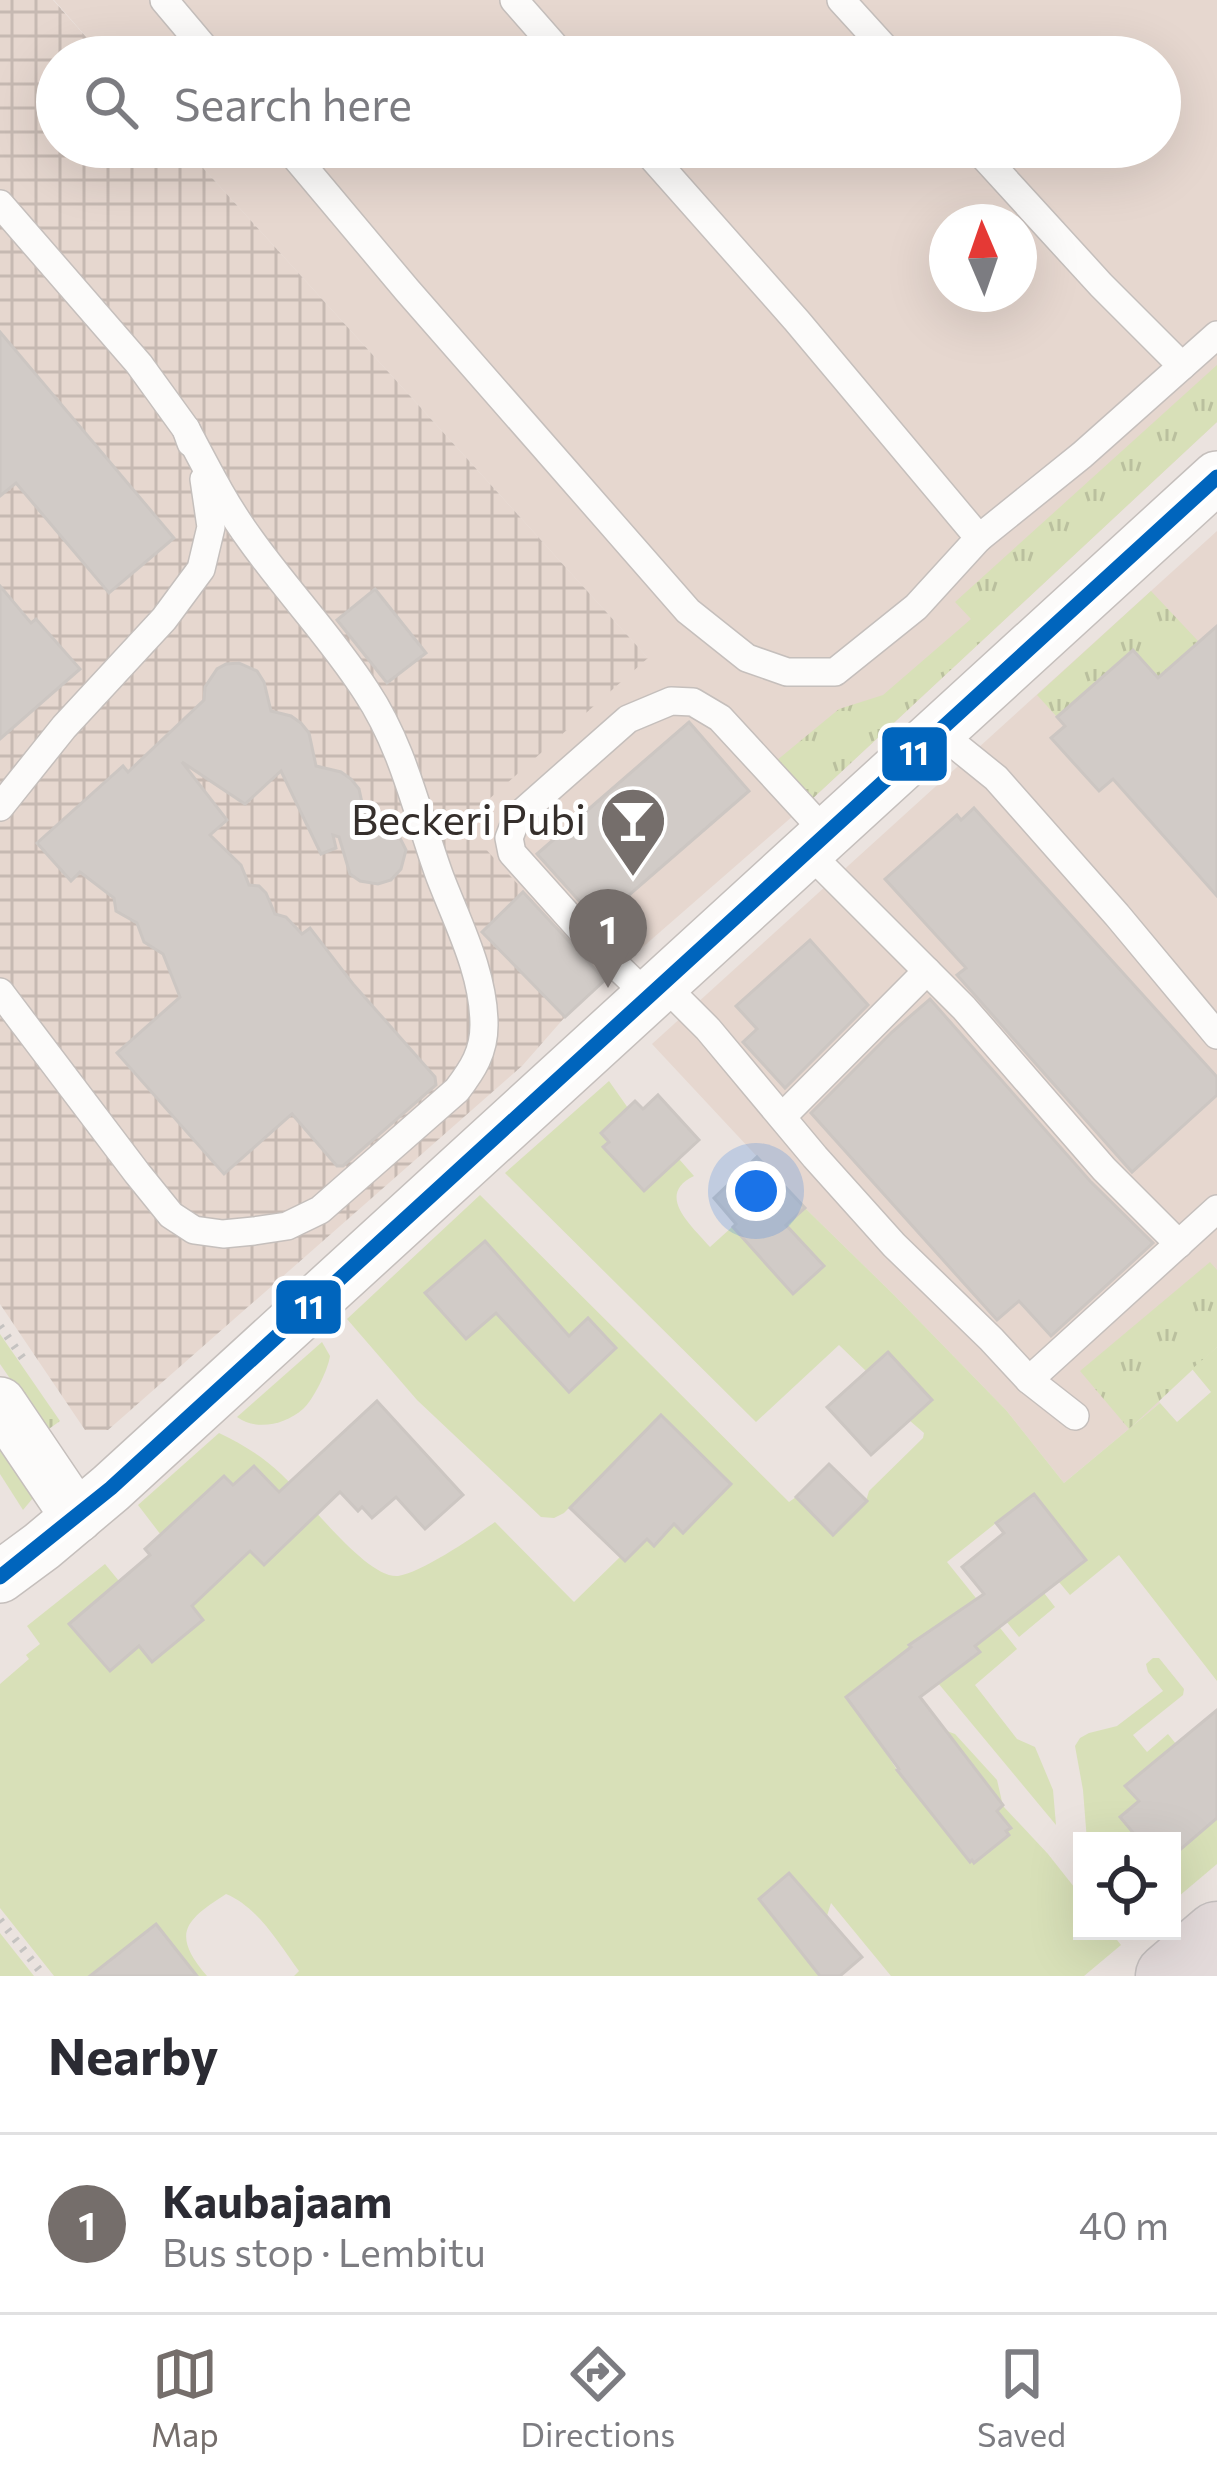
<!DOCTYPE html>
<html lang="en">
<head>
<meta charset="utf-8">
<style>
  body { margin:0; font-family:Commissioner,sans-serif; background:#f2f2f3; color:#2b2b33 }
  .controls { position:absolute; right:36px; bottom:36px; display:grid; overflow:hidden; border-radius:0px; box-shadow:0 12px 48px #0002 }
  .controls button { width:108px; height:108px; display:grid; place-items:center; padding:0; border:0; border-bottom:3px solid #e1e1e2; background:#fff; color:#2b2b33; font:60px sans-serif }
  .compass { position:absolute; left:929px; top:204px; width:108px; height:108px; border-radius:50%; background:#fff; box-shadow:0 12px 48px #0002; rotate:358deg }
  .you { position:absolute; left:756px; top:1191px; width:42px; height:42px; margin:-30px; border:9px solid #fff; border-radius:50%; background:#1a73e8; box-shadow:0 0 0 18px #1a73e833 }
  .badge { display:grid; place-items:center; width:78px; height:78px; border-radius:50%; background:#756e6b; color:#fff; font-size:39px; font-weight:700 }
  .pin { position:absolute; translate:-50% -99px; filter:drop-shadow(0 3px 6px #0008) }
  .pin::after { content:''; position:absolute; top:63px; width:42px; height:36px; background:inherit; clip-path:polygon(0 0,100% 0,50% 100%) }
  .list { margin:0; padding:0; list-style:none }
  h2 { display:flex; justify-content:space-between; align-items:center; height:156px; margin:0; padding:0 48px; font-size:51px }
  h2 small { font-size:39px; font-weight:400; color:#7c7c81 }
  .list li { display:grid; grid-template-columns:78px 1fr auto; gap:36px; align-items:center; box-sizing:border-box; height:180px; padding:0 48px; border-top:3px solid #e1e1e2 }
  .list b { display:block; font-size:45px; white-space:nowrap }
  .list p { margin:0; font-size:39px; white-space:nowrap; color:#7c7c81 }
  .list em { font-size:39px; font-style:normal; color:#7c7c81 }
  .icon { flex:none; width:66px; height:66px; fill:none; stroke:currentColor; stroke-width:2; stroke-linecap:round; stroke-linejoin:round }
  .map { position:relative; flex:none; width:1217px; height:1976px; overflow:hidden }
  .search { position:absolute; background:#fff; box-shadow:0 12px 48px #0002; left:36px; right:36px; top:36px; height:132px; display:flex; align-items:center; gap:30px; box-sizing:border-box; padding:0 42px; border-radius:66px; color:#7c7c81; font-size:45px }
  .sheet { height:336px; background:#fff }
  nav { display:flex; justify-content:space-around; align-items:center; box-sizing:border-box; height:168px; border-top:3px solid #e1e1e2; background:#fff; font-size:33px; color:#7c7c81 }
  nav a { display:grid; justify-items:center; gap:6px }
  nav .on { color:#756e6b }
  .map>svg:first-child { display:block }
  .built { fill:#e6d7cf; fill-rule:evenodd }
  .industrial { fill:url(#industrial-grid) }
  .grass { fill:url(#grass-tufts) }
  .garden { fill:#d8e0b8 }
  .building { fill:#d1cbc7; stroke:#ccc6c2; stroke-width:3 }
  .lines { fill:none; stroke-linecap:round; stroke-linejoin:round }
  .lane-casing { stroke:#c5bfbc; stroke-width:30 }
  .street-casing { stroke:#c5bfbc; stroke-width:54 }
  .highway-casing { stroke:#c4bfbe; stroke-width:69 }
  .path { stroke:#c5c3c1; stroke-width:8; stroke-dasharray:3 9; stroke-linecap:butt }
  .lane { stroke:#fcfbfa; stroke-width:27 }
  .street { stroke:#fcfbfa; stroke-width:51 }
  .highway { stroke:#e3dada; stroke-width:66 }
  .bus-1-casing { stroke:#fff; stroke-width:24 }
  .bus-1 { stroke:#0065bd; stroke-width:15 }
  .labels { text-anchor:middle; stroke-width:10; stroke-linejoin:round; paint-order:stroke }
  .poi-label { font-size:42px; fill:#352f2c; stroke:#fff; text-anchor:end }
  .line-badge { stroke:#fff; stroke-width:4.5 }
  .badge-label { font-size:33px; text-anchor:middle; font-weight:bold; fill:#fff }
</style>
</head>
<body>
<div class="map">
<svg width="1217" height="1976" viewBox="0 0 1217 1976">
  <defs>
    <pattern id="industrial-grid" width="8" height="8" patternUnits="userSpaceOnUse" patternTransform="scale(3)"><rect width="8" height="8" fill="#e6d7cf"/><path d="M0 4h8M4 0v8" fill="none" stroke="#c6b9b2"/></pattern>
    <pattern id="grass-tufts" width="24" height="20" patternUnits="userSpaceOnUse" patternTransform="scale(3)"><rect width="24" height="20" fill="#d8e0b8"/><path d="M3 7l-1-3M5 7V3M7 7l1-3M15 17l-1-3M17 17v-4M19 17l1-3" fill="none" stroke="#bac09e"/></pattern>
  </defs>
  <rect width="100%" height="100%" fill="#ebe3df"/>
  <!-- built -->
  <g class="built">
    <path d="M 54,0 L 1217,0 L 1217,422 L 810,801 L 605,980 L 461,823 L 647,657 L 184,147 L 1160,147 L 1160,57 L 104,57 ZM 947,222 L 1019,222 L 1019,294 L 947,294 Z"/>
    <path d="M 1217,531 L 1217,1347 L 1158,1399 L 1160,1403 L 1064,1483 L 1006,1410 L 894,1295 L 805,1208 L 652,1044 Z"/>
  </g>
  <!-- industrial -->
  <path class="industrial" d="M 0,0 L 53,0 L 104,57 L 57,57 L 57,147 L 184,147 L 648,658 L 462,823 L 605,980 L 565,1017 L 522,1066 L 108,1430 L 85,1430 L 0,1304 Z"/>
  <!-- grass -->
  <g class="grass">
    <path d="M 1217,365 L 1217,422 L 810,801 L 776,761 L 839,709 L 883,695 L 971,619 L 955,602 Z"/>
    <path d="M 1151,591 L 1199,642 L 1158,678 L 1133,650 L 1057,717 L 1037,695 Z"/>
    <path d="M 1210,1262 L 1217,1270 L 1217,1347 L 1129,1429 L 1080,1371 Z"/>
    <path d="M 0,1334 L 60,1421 L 46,1431 L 0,1364 Z"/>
    <path d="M 0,1448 L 33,1498 L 23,1510 L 0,1474 Z"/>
    <path d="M 0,1933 L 34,1976 L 0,1976 Z"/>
  </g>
  <!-- garden -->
  <g class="garden">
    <path d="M 609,1081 L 628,1108 L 601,1133 L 644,1191 L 679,1159 L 694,1176 C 654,1195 693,1227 710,1247 L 764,1198 L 787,1224 L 805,1208 L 894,1295 L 1006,1410 L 1064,1483 L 1160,1403 L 1177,1422 L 1211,1392 L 1192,1369 L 1217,1347 L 1217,1681 L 1119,1555 L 1070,1595 L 1059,1582 L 1044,1593 L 1055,1607 L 1019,1637 L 962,1567 L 1004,1534 L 996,1523 L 947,1562 L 1017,1649 L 975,1685 L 1017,1739 L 1035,1747 L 1053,1790 L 1056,1825 L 938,1683 L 979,1652 L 952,1616 L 883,1667 L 889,1677 L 873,1733 L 897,1770 L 947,1731 L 955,1734 L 997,1780 L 1003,1806 L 1048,1854 L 1082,1897 L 1082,1931 L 1110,1931 L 1121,1945 L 1084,1976 L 891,1976 L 831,1903 L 827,1916 L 794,1944 L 819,1976 L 294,1976 L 299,1971 C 279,1944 258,1907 226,1894 C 186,1920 170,1933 207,1976 L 54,1976 L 0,1908 L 0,1684 L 29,1659 L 26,1655 L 40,1644 L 27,1626 L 105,1564 L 137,1603 L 177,1556 L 138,1505 L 219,1433 C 242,1444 262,1456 281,1474 C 305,1496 366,1579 398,1576 C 421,1573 475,1536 495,1522 L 574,1602 L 620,1557 L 647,1539 L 654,1545 L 674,1524 L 684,1533 L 731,1484 L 660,1416 L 564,1513 L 554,1518 L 541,1517 L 417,1400 L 347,1319 L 480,1195 L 789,1502 L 796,1497 L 832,1534 L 866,1501 L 869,1491 L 923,1438 L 924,1433 L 909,1420 L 888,1352 L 866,1371 L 839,1345 L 756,1422 L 505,1173 Z"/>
    <path d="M 322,1342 L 330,1356 C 328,1370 313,1400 303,1409 C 285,1425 256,1431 237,1417 Z"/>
    <path d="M 1153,1658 L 1159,1658 L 1184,1689 L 1183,1695 L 1133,1735 L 1147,1752 L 1168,1734 L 1176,1744 L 1217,1727 L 1217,1864 L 1172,1902 L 1172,1841 L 1087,1841 L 1083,1790 L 1075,1746 L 1080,1738 L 1089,1733 L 1117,1726 L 1163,1691 L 1148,1672 L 1146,1664 Z"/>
  </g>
  <!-- building -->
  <g class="building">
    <path d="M 0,332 L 174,538 L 109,593 L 16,483 L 0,496 Z"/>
    <path d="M 0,586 L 31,623 L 36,619 L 80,669 L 0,739 Z"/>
    <path d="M 375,589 L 426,653 L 387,683 L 337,620 Z"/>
    <path d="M 1217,626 L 1217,896 L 1113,779 L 1099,791 L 1051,738 L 1065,726 L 1057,717 L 1133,650 L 1158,678 Z"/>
    <path d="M 239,663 L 257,671 L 264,682 L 271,711 L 291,716 L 301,723 L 309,733 L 316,766 L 341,772 L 351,779 L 359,789 L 366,821 L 386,824 L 396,830 L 406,850 L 401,869 L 391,880 L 378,884 L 360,881 L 350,874 L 339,837 L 333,835 L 336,848 L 321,854 L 281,771 L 245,804 L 182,762 L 227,820 L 210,835 L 241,865 L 249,885 L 259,886 L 266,893 L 275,914 L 286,917 L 302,934 L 310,928 L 353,984 L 435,1077 L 436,1085 L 343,1166 L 337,1166 L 292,1114 L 224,1174 L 117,1053 L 180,997 L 163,954 L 144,942 L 137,923 L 116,911 L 114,898 L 80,872 L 71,881 L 37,843 L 123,766 L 128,772 L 204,700 L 205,687 L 217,669 L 226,664 Z"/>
    <path d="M 689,722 L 749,791 L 598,922 L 537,854 Z"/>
    <path d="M 974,808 L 1217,1077 L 1217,1095 L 1132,1172 L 957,975 L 966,968 L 885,879 L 957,815 L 961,820 Z"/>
    <path d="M 523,892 L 605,980 L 565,1017 L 482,932 Z"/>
    <path d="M 810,940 L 868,1005 L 785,1088 L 743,1042 L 757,1029 L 736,1006 Z"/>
    <path d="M 930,999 L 1090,1181 L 1153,1243 L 1051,1336 L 1019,1301 L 997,1320 L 811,1113 L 892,1032 Z"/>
    <path d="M 658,1095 L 699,1140 L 644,1191 L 603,1147 L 609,1142 L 601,1133 L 635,1101 L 643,1109 Z"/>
    <path d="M 757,1157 L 805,1208 L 786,1225 L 824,1266 L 793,1294 L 733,1227 L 736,1224 L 714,1198 Z"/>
    <path d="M 485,1241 L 569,1336 L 588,1318 L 616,1348 L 569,1392 L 496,1313 L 466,1339 L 425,1293 Z"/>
    <path d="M 888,1352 L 932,1400 L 871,1455 L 827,1407 Z"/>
    <path d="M 377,1401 L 463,1495 L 425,1529 L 396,1497 L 372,1518 L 362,1507 L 358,1511 L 340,1492 L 264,1565 L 250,1551 L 192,1606 L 203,1620 L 152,1662 L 139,1646 L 110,1671 L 69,1624 L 150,1555 L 145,1549 L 224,1476 L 233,1485 L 254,1466 L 279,1492 Z"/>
    <path d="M 661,1415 L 731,1484 L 683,1533 L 674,1524 L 654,1546 L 647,1539 L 625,1561 L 570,1508 Z"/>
    <path d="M 829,1464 L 867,1501 L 833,1535 L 796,1497 Z"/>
    <path d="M 1034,1494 L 1086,1560 L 975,1646 L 980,1652 L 920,1697 L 1003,1805 L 997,1811 L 1011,1828 L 1006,1831 L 1009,1835 L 974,1863 L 972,1860 L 970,1862 L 897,1770 L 899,1769 L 846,1697 L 911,1647 L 909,1645 L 984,1594 L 962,1567 L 1004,1533 L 996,1523 Z"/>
    <path d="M 1217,1710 L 1217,1818 L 1181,1849 L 1174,1841 L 1140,1841 L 1120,1817 L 1139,1801 L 1125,1786 Z"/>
    <path d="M 789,1873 L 862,1957 L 840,1976 L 820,1976 L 759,1899 Z"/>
    <path d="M 156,1924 L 197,1976 L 90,1976 Z"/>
  </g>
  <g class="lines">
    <defs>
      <g id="lane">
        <path d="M 164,0 L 212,57"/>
        <path d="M 514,0 L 564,57"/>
        <path d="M 841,0 L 893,57"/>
        <path d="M 287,147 L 407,290 L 688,611 L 747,658 L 787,672 L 835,672 L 916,607 L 979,538"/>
        <path d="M 643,147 L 797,321 L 979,538 L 1082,455 L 1217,335"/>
        <path d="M 975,147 L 1101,285 L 1182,366"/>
        <path d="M 0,204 L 139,364 L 186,429 L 191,443"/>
        <path d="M 939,732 L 996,778 L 1117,915 L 1217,1035"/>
        <path d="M 0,807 L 64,727 L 164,619 L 201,569 L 211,527 L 204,479"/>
        <path d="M 808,852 L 964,1008 L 1104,1169 L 1179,1244"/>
        <path d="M 663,984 L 708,1029 L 815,1157 L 894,1245 L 991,1339 L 1029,1380 L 1075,1416"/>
        <path d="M 0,992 L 137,1173 L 171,1215 L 194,1230 L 223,1234 L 254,1231 L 287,1226 L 320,1210 L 457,1090 C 473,1069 484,1052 484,1025 C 484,973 458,924 440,877 C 417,814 404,748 366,691 C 332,638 287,591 250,539 C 225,505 206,467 186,429"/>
        <path d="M 649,997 L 590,940 L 512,853 L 509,838 L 517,817 L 628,719 L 671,701 L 693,702 L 720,718 L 827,834"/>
        <path d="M 782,1117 L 927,971"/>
        <path d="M 1029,1380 L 1217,1209"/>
      </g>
      <g id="street">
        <path d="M 0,1403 L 77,1517"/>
        <path d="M 0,1577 L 42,1546 L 111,1488 L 1217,477"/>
      </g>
      <path id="highway" d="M 1169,1976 L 1217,1935"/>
    </defs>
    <!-- lane casing -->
    <use href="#lane" class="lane-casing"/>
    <!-- street casing -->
    <use href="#street" class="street-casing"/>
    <!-- highway casing -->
    <use href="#highway" class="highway-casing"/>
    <!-- path -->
    <g class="path">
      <path d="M 0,1326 L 24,1360"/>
      <path d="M 0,1920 L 44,1976"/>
    </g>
    <!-- lane -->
    <use href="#lane" class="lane"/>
    <!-- street -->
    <use href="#street" class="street"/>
    <!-- highway -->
    <use href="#highway" class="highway"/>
    <defs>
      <path id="bus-1" d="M 0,1577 L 111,1488 L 1217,477"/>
    </defs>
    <!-- bus-1 casing -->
    <use href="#bus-1" class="bus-1-casing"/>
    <!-- bus-1 -->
    <use href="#bus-1" class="bus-1"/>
  </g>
  <!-- icons -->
  <defs>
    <symbol id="bar-pin" viewBox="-11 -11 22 30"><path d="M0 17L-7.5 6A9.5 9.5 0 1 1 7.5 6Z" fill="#756e6b" stroke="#fff"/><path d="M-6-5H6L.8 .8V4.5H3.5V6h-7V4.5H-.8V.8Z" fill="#fff"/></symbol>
  </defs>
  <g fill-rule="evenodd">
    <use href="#bar-pin" x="595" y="782" width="76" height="104"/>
  </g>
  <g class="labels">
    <!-- poi labels -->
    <g class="poi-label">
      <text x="586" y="835">Beckeri Pubi</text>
    </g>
  </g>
  <g class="line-badge">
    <rect x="880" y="725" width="69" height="58" rx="12" fill="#0065bd"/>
    <rect x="274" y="1278" width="69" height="58" rx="12" fill="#0065bd"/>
  </g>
  <g class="badge-label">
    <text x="914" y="765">11</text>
    <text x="309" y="1319">11</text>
  </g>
</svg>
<div class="controls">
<button><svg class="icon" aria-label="locate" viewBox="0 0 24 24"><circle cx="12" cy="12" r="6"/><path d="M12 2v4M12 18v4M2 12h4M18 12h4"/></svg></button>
</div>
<svg class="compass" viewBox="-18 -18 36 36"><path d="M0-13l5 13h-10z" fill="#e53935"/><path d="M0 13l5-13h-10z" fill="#7c7c81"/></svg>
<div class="you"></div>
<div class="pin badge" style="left:608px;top:988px">1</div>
<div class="search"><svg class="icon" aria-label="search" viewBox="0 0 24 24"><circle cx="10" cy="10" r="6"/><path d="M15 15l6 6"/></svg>Search here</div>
</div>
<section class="sheet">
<h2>Nearby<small></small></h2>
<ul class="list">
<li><span class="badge">1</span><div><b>Kaubajaam</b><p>Bus stop · Lembitu</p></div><em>40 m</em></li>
</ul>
</section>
<nav>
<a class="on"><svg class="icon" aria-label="map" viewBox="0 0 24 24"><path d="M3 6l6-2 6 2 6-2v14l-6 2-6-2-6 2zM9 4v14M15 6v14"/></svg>Map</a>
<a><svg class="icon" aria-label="directions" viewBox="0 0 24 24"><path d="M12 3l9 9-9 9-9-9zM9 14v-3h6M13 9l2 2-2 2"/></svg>Directions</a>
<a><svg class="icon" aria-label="saved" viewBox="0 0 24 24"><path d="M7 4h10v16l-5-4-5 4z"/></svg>Saved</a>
</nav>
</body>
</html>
